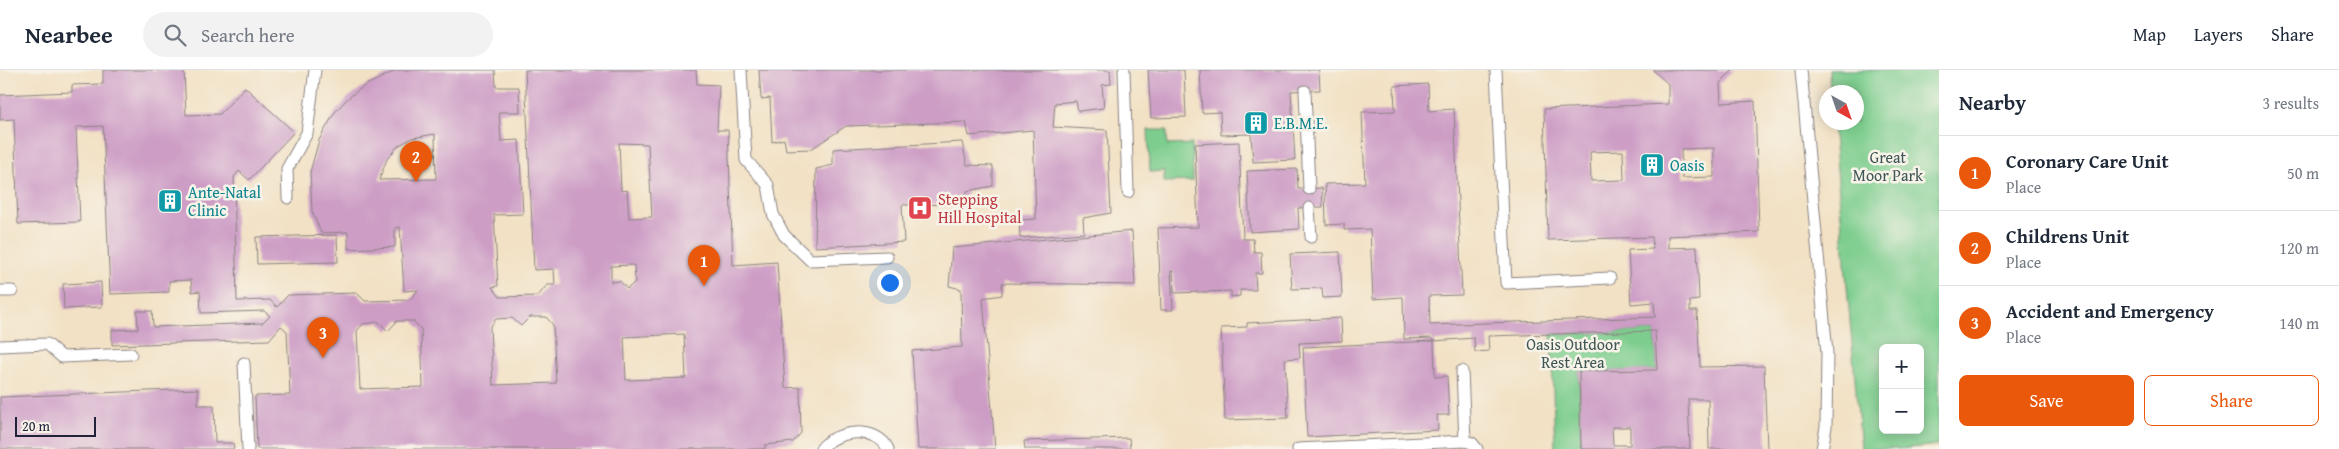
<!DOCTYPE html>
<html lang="en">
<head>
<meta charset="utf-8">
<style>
  body { margin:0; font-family:"Gentium Book Plus",serif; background:#f2f2f3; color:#1f2937 }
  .controls { position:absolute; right:15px; bottom:15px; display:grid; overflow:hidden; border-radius:8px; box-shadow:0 2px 12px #0003 }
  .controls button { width:45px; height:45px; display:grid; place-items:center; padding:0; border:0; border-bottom:1px solid #e0e1e3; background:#fff; color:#1f2937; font:25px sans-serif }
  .compass { position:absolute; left:1819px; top:15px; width:45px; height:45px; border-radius:50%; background:#fff; box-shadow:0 2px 12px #0003; rotate:140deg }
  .scale { position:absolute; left:15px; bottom:12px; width:81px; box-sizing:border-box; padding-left:5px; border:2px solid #22223b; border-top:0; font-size:14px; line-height:18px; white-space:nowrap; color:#22223b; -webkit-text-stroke:4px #f7f3e8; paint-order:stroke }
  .you { position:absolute; left:889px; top:212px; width:18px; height:18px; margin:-12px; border:4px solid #fff; border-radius:50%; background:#1a73e8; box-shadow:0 0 0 8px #1a73e833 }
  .badge { display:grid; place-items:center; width:32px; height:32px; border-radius:50%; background:#ea580c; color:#fff; font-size:16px; font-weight:700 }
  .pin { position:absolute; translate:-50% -41px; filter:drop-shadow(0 1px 2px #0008) }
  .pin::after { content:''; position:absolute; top:26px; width:18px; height:15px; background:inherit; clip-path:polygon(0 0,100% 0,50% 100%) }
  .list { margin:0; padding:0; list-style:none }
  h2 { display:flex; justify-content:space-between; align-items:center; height:65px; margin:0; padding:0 20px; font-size:21px }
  h2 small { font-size:16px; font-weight:400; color:#747a83 }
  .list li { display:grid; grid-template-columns:32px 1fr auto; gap:15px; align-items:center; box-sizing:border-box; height:75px; padding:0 20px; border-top:1px solid #e0e1e3 }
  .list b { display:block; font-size:19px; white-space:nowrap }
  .list p { margin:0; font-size:16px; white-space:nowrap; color:#747a83 }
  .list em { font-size:16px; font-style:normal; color:#747a83 }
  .actions { display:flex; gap:10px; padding:15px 20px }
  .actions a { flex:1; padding:11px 0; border:1px solid #ea580c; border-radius:8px; text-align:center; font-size:18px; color:#ea580c }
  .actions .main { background:#ea580c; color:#fff }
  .icon { flex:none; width:28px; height:28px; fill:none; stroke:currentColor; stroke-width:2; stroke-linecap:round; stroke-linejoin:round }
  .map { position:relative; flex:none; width:1939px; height:379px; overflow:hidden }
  header { display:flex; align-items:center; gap:30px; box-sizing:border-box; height:70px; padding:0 25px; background:#fff; border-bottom:1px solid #e0e1e3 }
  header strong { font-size:24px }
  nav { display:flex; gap:28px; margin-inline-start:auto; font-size:18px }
  .search { width:350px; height:45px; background:#f2f2f3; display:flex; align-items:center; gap:12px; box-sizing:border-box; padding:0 18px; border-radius:28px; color:#747a83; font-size:19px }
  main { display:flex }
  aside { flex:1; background:#fff }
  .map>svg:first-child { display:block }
  .green { fill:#7dcd8e; stroke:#507864; fill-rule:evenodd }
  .building { fill:#cd9dc6; fill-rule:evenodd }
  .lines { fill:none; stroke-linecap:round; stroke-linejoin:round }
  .lane-casing { stroke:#8a8280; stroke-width:13 }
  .lane { stroke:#fff; stroke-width:11 }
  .labels { text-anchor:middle; stroke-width:5; stroke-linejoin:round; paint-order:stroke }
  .culture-label { font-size:16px; fill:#0d838f; stroke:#f7f3e8; text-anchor:start }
  .park-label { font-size:16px; fill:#3d5554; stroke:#f7f3e8 }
  .health-label { font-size:16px; fill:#be3a42; stroke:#f7f3e8; text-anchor:start }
</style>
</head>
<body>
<header>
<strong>Nearbee</strong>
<div class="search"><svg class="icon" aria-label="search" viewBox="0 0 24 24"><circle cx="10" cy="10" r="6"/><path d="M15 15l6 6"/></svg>Search here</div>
<nav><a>Map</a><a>Layers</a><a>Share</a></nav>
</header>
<main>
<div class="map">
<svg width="1939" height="379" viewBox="0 0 1939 379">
  <rect width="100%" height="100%" fill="#f7f3e8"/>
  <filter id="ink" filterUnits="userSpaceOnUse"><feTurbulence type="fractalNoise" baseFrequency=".02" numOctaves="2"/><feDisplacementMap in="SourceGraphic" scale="10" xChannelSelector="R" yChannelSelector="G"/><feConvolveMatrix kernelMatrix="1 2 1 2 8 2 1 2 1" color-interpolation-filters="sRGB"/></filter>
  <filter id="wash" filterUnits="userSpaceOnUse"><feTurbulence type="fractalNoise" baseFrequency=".0096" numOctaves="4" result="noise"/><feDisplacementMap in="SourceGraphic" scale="20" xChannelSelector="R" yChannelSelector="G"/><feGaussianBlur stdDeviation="1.12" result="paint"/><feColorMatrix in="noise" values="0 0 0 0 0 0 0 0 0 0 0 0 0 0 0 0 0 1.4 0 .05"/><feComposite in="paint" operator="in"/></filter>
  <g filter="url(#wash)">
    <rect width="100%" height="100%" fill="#f2e1c4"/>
    <!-- green -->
    <g class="green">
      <path d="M 1829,0 L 1939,0 L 1939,375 L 1899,379 L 1861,379 L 1833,53 L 1856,52 L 1856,22 L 1830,22 ZM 1883,278 L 1920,278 L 1920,360 L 1883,360 Z"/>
      <path d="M 1148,60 L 1167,60 L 1167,75 L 1192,74 L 1193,111 L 1164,112 L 1164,101 L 1150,102 Z"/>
      <path d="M 1655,261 L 1657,300 L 1579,302 L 1581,379 L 1555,379 L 1551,264 Z"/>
    </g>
    <g id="blocks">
      <!-- building -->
      <g class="building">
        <path d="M 103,0 L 184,0 L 186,45 L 220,44 L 245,17 L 294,62 L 249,110 L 239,101 L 234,107 L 237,231 L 270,230 L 277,237 L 288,225 L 357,223 L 365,231 L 410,230 L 418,220 L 404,221 L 400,157 L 395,158 L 395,177 L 348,179 L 348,162 L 321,163 L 312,141 L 310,102 L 319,70 L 335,42 L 348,28 L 364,16 L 397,0 L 495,0 L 496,17 L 519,17 L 520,42 L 499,42 L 501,71 L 519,70 L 523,144 L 494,145 L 498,216 L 492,217 L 500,227 L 538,226 L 547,215 L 555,215 L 554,199 L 534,200 L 525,0 L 696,0 L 697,14 L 719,15 L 717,60 L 728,60 L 733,195 L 777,192 L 785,318 L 800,317 L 801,363 L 793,372 L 765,375 L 765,379 L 257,379 L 255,326 L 290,325 L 287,261 L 281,256 L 269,270 L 112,275 L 112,260 L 138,259 L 137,241 L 152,241 L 153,257 L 263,253 L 270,246 L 264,241 L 201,243 L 200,221 L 192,222 L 191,210 L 169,211 L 169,222 L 110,224 L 103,56 L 76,57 L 80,152 L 18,154 L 14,49 L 0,50 L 0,25 L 72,22 L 72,15 L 103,14 ZM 435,64 L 436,109 L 379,110 L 387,89 L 398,76 L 412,68 ZM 619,73 L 648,74 L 652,147 L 629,148 L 627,120 L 621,121 ZM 634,195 L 635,212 L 627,219 L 620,211 L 611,212 L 611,196 ZM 530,247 L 546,247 L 553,255 L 556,313 L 493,315 L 490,257 L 496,249 L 512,248 L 521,256 ZM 397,251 L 413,251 L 421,259 L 423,317 L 360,319 L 357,261 L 363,254 L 379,252 L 388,261 ZM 684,264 L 686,308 L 626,310 L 624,267 Z"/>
        <path d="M 759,0 L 1110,0 L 1111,14 L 1102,15 L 1104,38 L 1078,41 L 1076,31 L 1055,33 L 1053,57 L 1107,60 L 1111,143 L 1083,148 L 1084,163 L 1020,168 L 1019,150 L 1036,149 L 1033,60 L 969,66 L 966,52 L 846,56 L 811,79 L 786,80 L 784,69 L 772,72 L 770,28 L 761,29 Z"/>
        <path d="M 1148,0 L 1184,0 L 1186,47 L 1151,48 Z"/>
        <path d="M 1200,0 L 1319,0 L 1320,20 L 1291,21 L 1295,90 L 1253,92 L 1251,64 L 1221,65 L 1220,42 L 1202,43 Z"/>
        <path d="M 1653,0 L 1733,0 L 1720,13 L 1721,33 L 1755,31 L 1759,162 L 1668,166 L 1668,178 L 1697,177 L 1699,230 L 1690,231 L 1690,241 L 1697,241 L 1700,297 L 1764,296 L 1767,379 L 1709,379 L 1708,329 L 1688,329 L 1690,379 L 1581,379 L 1579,301 L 1657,300 L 1655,261 L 1488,266 L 1489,281 L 1475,282 L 1474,268 L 1434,271 L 1431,268 L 1404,269 L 1403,227 L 1373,229 L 1370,159 L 1344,160 L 1344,154 L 1326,155 L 1325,114 L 1365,113 L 1362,42 L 1395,41 L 1394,16 L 1428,14 L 1429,41 L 1454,39 L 1462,225 L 1429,226 L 1430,255 L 1655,247 L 1654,232 L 1631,234 L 1628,180 L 1653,179 L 1652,167 L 1548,170 L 1544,39 L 1668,34 L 1668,14 ZM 1714,78 L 1714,107 L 1682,108 L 1681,79 ZM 1623,81 L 1624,110 L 1591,111 L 1590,82 ZM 1612,357 L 1630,357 L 1630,375 L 1613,375 Z"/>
        <path d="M 962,72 L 967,95 L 993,96 L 993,116 L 967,121 L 965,134 L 902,135 L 904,172 L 815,177 L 816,99 L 833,95 L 833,79 Z"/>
        <path d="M 1239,72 L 1243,169 L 1253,169 L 1254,182 L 1261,182 L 1262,203 L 1255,203 L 1256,220 L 1240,220 L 1240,226 L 1231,227 L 1231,221 L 1174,223 L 1173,201 L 1171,201 L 1173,240 L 1161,240 L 1158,158 L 1198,157 L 1195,74 Z"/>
        <path d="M 1297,99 L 1298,119 L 1322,118 L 1323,137 L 1298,138 L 1299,159 L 1250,162 L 1247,101 Z"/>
        <path d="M 1132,161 L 1135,215 L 1002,213 L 1002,225 L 983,228 L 995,379 L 918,379 L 912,281 L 962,277 L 961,219 L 949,216 L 952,178 Z"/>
        <path d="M 337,165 L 338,192 L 257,194 L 256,167 Z"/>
        <path d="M 1340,182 L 1342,227 L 1323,228 L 1322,218 L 1292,219 L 1290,184 Z"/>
        <path d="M 101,212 L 102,237 L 64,239 L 63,214 Z"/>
        <path d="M 1341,248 L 1342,271 L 1299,273 L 1300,288 L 1285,289 L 1288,348 L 1225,350 L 1221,258 L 1247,257 L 1247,253 Z"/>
        <path d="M 1434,271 L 1435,307 L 1447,306 L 1449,345 L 1437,345 L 1438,360 L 1307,367 L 1303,277 Z"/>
        <path d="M 198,319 L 198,335 L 214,335 L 215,373 L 233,373 L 234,379 L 0,379 L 0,327 Z"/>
        <path d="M 1129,368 L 1130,379 L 1025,379 L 1024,371 Z"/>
      </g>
    </g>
  </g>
  <g filter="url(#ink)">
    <use href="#blocks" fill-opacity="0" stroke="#8a8280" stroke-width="1"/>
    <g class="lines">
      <defs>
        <g id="lane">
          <path d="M 741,0 L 746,90 L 768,115 L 773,144 L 784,165 L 810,190 L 887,187"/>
          <path d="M 1124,0 L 1128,122"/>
          <path d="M 1496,0 L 1506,213 L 1610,208"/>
          <path d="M 1801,0 L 1827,283 L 1826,357 L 1822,379"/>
          <path d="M 1305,21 L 1309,119"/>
          <path d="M 288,128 L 287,99 L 307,63 L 315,0"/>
          <path d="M 1309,138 L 1311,167"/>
          <path d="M 0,221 L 12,221"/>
          <path d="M 0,276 L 47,274 L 62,287 L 131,284"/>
          <path d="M 244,293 L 248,379"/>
          <path d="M 1462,301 L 1465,371 L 1472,373 L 1477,379"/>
          <path d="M 821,379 C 835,360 877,355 888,379"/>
          <path d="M 1298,379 L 1465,371"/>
        </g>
      </defs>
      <!-- lane casing -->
      <use href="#lane" class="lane-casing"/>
      <!-- lane -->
      <use href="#lane" class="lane"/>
    </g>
  </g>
  <!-- icons -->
  <defs>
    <symbol id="building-square" viewBox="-11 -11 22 22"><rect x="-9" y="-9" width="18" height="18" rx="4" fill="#0f9aa8" stroke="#f7f3e8"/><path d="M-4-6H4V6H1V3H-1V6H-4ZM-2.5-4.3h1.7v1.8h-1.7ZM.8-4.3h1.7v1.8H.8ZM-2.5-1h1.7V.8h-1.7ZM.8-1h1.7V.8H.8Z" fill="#fff"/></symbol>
    <symbol id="hospital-square" viewBox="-11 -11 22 22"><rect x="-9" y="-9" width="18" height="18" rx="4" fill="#e0444e" stroke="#f7f3e8"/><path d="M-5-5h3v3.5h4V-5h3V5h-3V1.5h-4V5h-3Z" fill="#fff"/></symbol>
  </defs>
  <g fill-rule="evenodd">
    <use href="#building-square" x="1242" y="39" width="28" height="28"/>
    <use href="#building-square" x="1638" y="81" width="28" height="28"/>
    <use href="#building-square" x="156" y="117" width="28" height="28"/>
    <use href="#hospital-square" x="906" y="124" width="28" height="28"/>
  </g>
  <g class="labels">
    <!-- culture labels -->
    <g class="culture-label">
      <text x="1274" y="59">E.B.M.E.</text>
      <text x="1670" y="101">Oasis</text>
      <text x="188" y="128">Ante-Natal<tspan x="188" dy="18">Clinic</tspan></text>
    </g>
    <!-- park labels -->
    <g class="park-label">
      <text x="1888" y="93">Great<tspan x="1888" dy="18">Moor Park</tspan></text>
      <text x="1573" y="280">Oasis Outdoor<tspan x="1573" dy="18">Rest Area</tspan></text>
    </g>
    <!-- health labels -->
    <g class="health-label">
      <text x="938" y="135">Stepping<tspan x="938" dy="18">Hill Hospital</tspan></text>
    </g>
  </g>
</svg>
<div class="controls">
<button>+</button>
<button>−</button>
</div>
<svg class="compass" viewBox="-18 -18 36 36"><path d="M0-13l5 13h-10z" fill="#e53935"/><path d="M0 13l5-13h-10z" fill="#747a83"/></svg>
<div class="scale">20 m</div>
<div class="you"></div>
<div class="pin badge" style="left:704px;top:216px">1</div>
<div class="pin badge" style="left:416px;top:112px">2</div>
<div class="pin badge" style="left:323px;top:288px">3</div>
</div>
<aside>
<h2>Nearby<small>3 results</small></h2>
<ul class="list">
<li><span class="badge">1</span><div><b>Coronary Care Unit</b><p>Place</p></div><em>50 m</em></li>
<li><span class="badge">2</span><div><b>Childrens Unit</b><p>Place</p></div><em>120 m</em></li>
<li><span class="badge">3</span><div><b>Accident and Emergency</b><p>Place</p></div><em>140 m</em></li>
</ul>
<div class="actions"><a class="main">Save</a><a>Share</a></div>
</aside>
</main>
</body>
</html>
